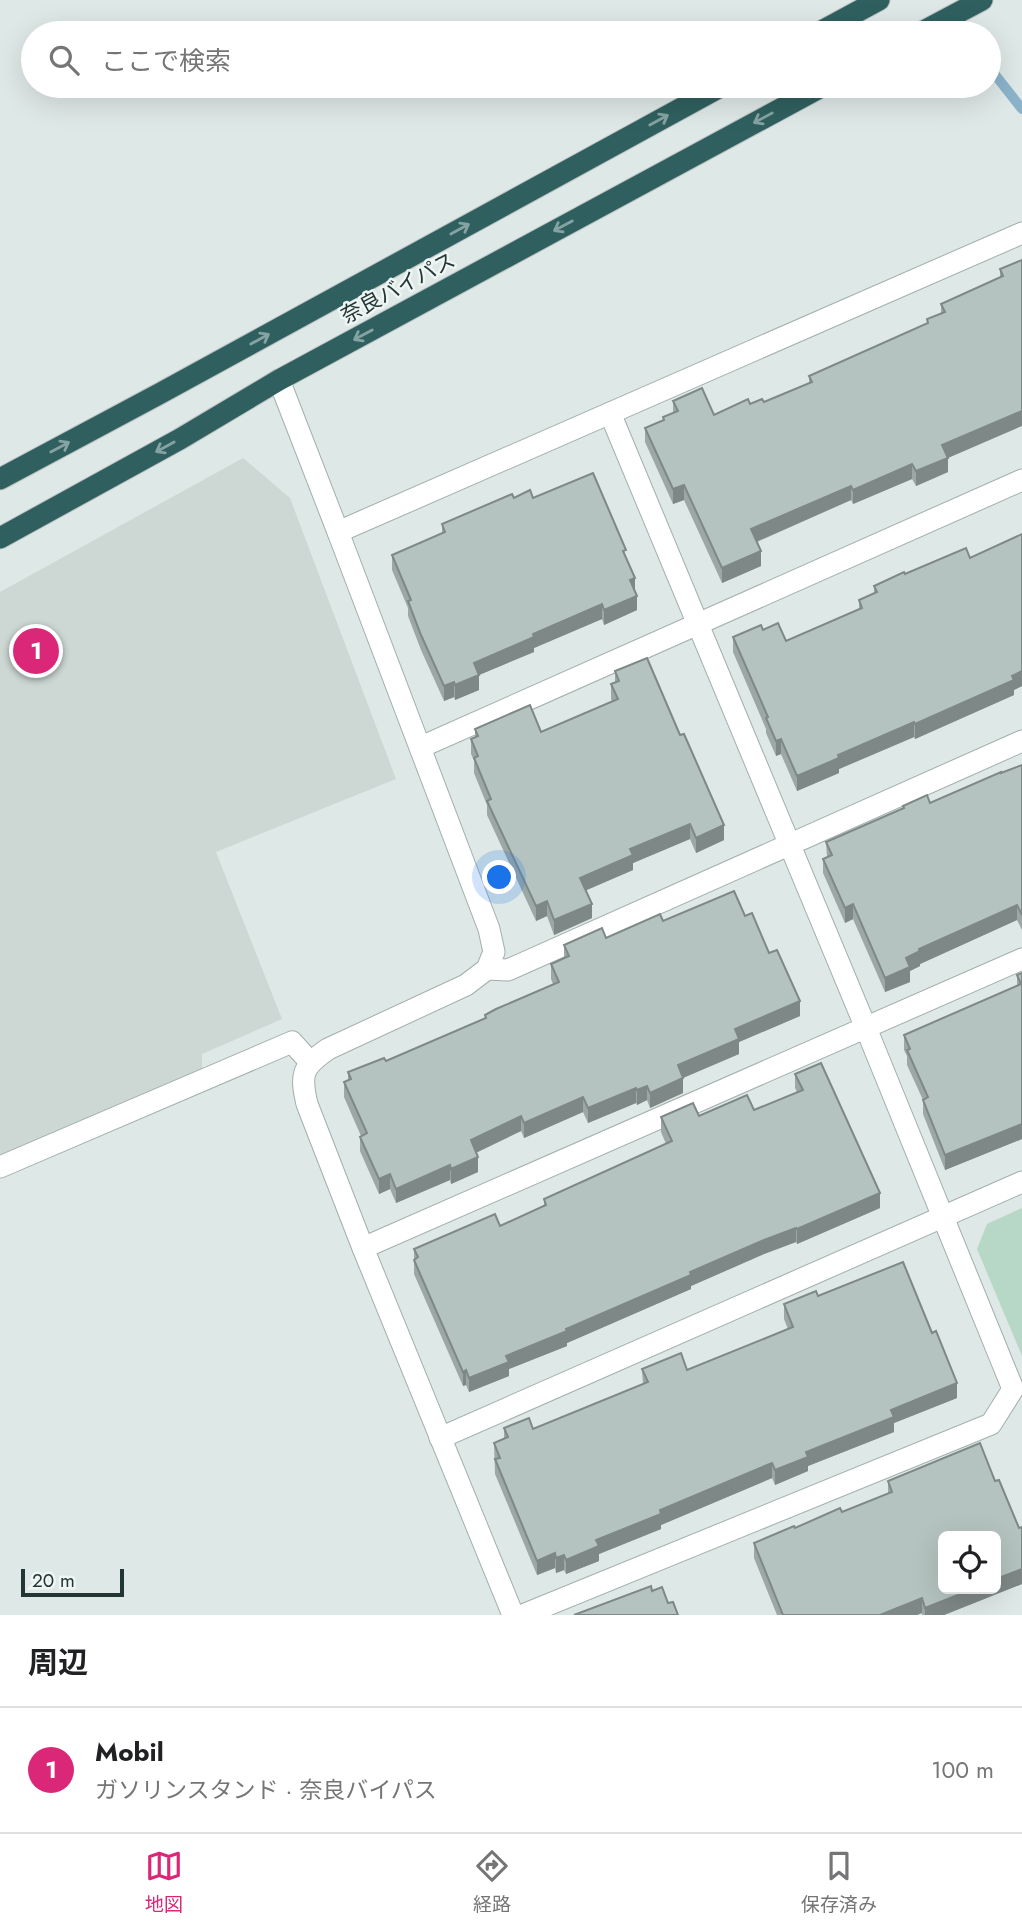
<!DOCTYPE html>
<html lang="ja">
<head>
<meta charset="utf-8">
<style>
  body { margin:0; font-family:Jost,"Noto Sans JP",sans-serif; background:#f6f6f6; color:#202124 }
  .controls { position:absolute; right:21px; bottom:21px; display:grid; overflow:hidden; border-radius:10px; box-shadow:0 7px 28px #0002 }
  .controls button { width:63px; height:63px; display:grid; place-items:center; padding:0; border:0; border-bottom:2px solid #e0e0e0; background:#fff; color:#202124; font:35px sans-serif }
  .scale { position:absolute; left:21px; bottom:18px; width:103px; box-sizing:border-box; padding-left:7px; border:4px solid #213635; border-top:0; font-size:19px; line-height:24px; white-space:nowrap; color:#213635; -webkit-text-stroke:5px #eef5f3; paint-order:stroke }
  .you { position:absolute; left:500px; top:878px; width:24px; height:24px; margin:-18px; border:5px solid #fff; border-radius:50%; background:#1a73e8; box-shadow:0 0 0 10px #1a73e833 }
  .badge { display:grid; place-items:center; width:46px; height:46px; border-radius:50%; background:#db2777; color:#fff; font-size:23px; font-weight:700 }
  .pin { position:absolute; translate:-50% -50%; border:4px solid #fff; box-shadow:0 2px 7px #0006 }
  .list { margin:0; padding:0; list-style:none }
  h2 { display:flex; justify-content:space-between; align-items:center; height:91px; margin:0; padding:0 28px; font-size:30px }
  h2 small { font-size:23px; font-weight:400; color:#757577 }
  .list li { display:grid; grid-template-columns:46px 1fr auto; gap:21px; align-items:center; box-sizing:border-box; height:126px; padding:0 28px; border-top:2px solid #e0e0e0 }
  .list b { display:block; font-size:26px; white-space:nowrap }
  .list p { margin:0; font-size:23px; white-space:nowrap; color:#757577 }
  .list em { font-size:23px; font-style:normal; color:#757577 }
  .icon { flex:none; width:38px; height:38px; fill:none; stroke:currentColor; stroke-width:2; stroke-linecap:round; stroke-linejoin:round }
  .map { position:relative; flex:none; width:1022px; height:1615px; overflow:hidden }
  .search { position:absolute; background:#fff; box-shadow:0 7px 28px #0002; left:21px; right:21px; top:21px; height:77px; display:flex; align-items:center; gap:18px; box-sizing:border-box; padding:0 24px; border-radius:38px; color:#757577; font-size:26px }
  .sheet { height:217px; background:#fff }
  nav { display:flex; justify-content:space-around; align-items:center; box-sizing:border-box; height:98px; border-top:2px solid #e0e0e0; background:#fff; font-size:19px; color:#757577 }
  nav a { display:grid; justify-items:center; gap:4px }
  nav .on { color:#db2777 }
  .map>svg:first-child { display:block }
  .built { fill:#cdd8d5 }
  .green { fill:#b8d8c7 }
  .lines { fill:none; stroke-linecap:round; stroke-linejoin:round }
  .stream { stroke:#8ab3ca; stroke-width:10 }
  .street-casing { stroke:#a2afad; stroke-width:23 }
  .highway-casing { stroke:#bcc3c2; stroke-width:23 }
  .street { stroke:#fff; stroke-width:21 }
  .highway { stroke:#2f605f; stroke-width:21 }
  .wall { fill:#9ba8a4 }
  .shaded-wall { fill:#7e8886 }
  .building { fill:#b4c3bf; stroke:#7e8886; stroke-width:2 }
  .oneway { stroke:#85a3a2 }
  .labels { text-anchor:middle; stroke-width:5; stroke-linejoin:round; paint-order:stroke }
  .street-label { font-size:21px; fill:#213635; stroke:#eef5f3 }
</style>
</head>
<body>
<div class="map">
<svg width="1022" height="1615" viewBox="0 0 1022 1615">
  <rect width="100%" height="100%" fill="#dee8e6"/>
  <!-- built -->
  <path class="built" d="M 243,458 L 290,498 L 396,779 L 216,852 L 282,1019 L 202,1054 L 202,1071 L 0,1161 L 0,592 Z"/>
  <!-- green -->
  <path class="green" d="M 1022,1208 L 1022,1356 L 977,1249 L 987,1224 Z"/>
  <g class="lines">
    <!-- stream -->
    <path class="stream" d="M 989,67 L 1022,109"/>
    <defs>
      <g id="street">
        <path d="M 279,380 L 338,532 L 1022,233"/>
        <path d="M 338,532 L 489,929 L 494,952 L 487,969 L 466,985 L 328,1049 C 302,1067 300,1074 307,1104 L 363,1248 L 513,1615"/>
        <path d="M 421,747 L 1022,480"/>
        <path d="M 487,969 L 508,970 L 1022,741"/>
        <path d="M 0,1167 L 292,1042 L 310,1062"/>
        <path d="M 363,1248 L 1022,959"/>
        <path d="M 440,1438 L 1022,1182"/>
        <path d="M 523,1615 L 991,1424 L 1013,1389 L 866,1028 L 610,413"/>
      </g>
      <g id="highway">
        <path d="M 818,33 L 879,0"/>
        <path d="M 920,33 L 982,0"/>
        <path d="M 0,479 L 159,394 L 722,86"/>
        <path d="M 0,538 L 180,439 L 279,380 L 823,86"/>
      </g>
    </defs>
    <!-- street casing -->
    <use href="#street" class="street-casing"/>
    <!-- highway casing -->
    <use href="#highway" class="highway-casing"/>
    <!-- street -->
    <use href="#street" class="street"/>
    <!-- highway -->
    <use href="#highway" class="highway"/>
  </g>
  <!-- wall -->
  <g class="wall">
    <path d="M 1022,260 L 948,458 L 948,472 L 916,486 L 912,479 L 853,504 L 851,500 L 757,542 L 761,566 L 722,583 L 684,500 L 673,504 L 645,442 L 645,428 L 663,421 L 663,417 L 673,413 L 673,401 L 714,415 L 750,404 L 764,402 L 809,383 L 809,376 L 927,323 L 927,319 L 941,313 L 941,304 L 1000,278 L 1000,269 Z"/>
    <path d="M 514,498 L 533,498 L 626,557 L 635,590 L 637,610 L 604,625 L 602,619 L 534,648 L 534,652 L 479,675 L 479,690 L 455,700 L 454,697 L 444,701 L 421,650 L 408,616 L 408,608 L 392,570 L 392,555 L 442,533 L 442,524 Z"/>
    <path d="M 1022,534 L 1022,686 L 1014,690 L 1014,695 L 915,739 L 914,737 L 839,769 L 839,773 L 797,791 L 781,754 L 776,756 L 766,733 L 766,729 L 733,652 L 733,637 L 763,630 L 786,641 L 859,609 L 859,600 L 874,593 L 874,586 L 905,574 L 970,558 Z"/>
    <path d="M 615,671 L 724,840 L 696,853 L 690,839 L 633,863 L 633,870 L 586,890 L 592,918 L 554,935 L 547,916 L 536,921 L 487,815 L 487,805 L 474,773 L 474,760 L 471,754 L 471,739 L 475,737 L 475,729 L 541,732 L 612,701 L 611,699 L 611,684 L 615,682 Z"/>
    <path d="M 1022,765 L 1022,930 L 1017,920 L 920,964 L 920,966 L 910,971 L 910,982 L 885,992 L 853,919 L 845,923 L 823,873 L 823,859 L 827,857 L 826,842 L 903,809 L 903,806 L 930,803 Z"/>
    <path d="M 745,916 L 769,953 L 800,1016 L 739,1042 L 739,1054 L 683,1078 L 683,1093 L 650,1108 L 647,1100 L 637,1105 L 636,1103 L 588,1123 L 583,1112 L 524,1138 L 521,1131 L 476,1153 L 478,1172 L 451,1184 L 450,1180 L 396,1203 L 390,1189 L 379,1194 L 360,1151 L 360,1137 L 361,1136 L 344,1097 L 344,1082 L 348,1080 L 348,1072 L 386,1061 L 485,1019 L 485,1015 L 553,984 L 551,979 L 551,964 L 564,958 L 564,945 L 606,938 L 663,921 Z"/>
    <path d="M 1022,973 L 1022,1139 L 945,1170 L 923,1114 L 923,1100 L 907,1065 L 907,1056 L 904,1050 L 904,1035 L 1017,986 L 1017,975 Z"/>
    <path d="M 795,1074 L 880,1208 L 797,1244 L 796,1242 L 764,1254 L 691,1286 L 691,1289 L 567,1343 L 567,1346 L 509,1369 L 509,1376 L 469,1392 L 466,1385 L 463,1386 L 414,1274 L 414,1249 L 500,1226 L 544,1206 L 544,1199 L 666,1144 L 661,1132 L 661,1117 L 699,1116 L 754,1110 L 797,1092 L 795,1088 Z"/>
    <path d="M 818,1296 L 957,1398 L 894,1423 L 894,1432 L 808,1466 L 808,1471 L 775,1485 L 772,1478 L 661,1525 L 661,1529 L 599,1554 L 599,1561 L 566,1574 L 564,1570 L 556,1573 L 555,1568 L 537,1575 L 495,1474 L 494,1443 L 504,1439 L 504,1428 L 533,1429 L 643,1385 L 642,1369 L 687,1370 L 788,1329 L 784,1319 L 784,1304 Z"/>
    <path d="M 888,1481 L 995,1481 L 1019,1528 L 1022,1527 L 1022,1584 L 944,1615 L 922,1615 L 922,1613 L 917,1615 L 777,1615 L 754,1558 L 754,1543 L 842,1512 L 888,1494 Z"/>
  </g>
  <!-- shaded-wall -->
  <g class="shaded-wall">
    <path d="M 1022,411 L 1022,426 L 948,458 L 948,472 L 916,486 L 916,471 L 942,445 Z"/>
    <path d="M 912,464 L 912,479 L 853,504 L 853,490 Z"/>
    <path d="M 684,485 L 684,500 L 673,504 L 673,489 Z"/>
    <path d="M 851,486 L 851,500 L 751,544 L 751,529 Z"/>
    <path d="M 761,551 L 761,566 L 722,583 L 722,568 Z"/>
    <path d="M 635,578 L 635,593 L 630,580 Z"/>
    <path d="M 637,596 L 637,610 L 604,625 L 604,610 Z"/>
    <path d="M 602,604 L 602,619 L 534,648 L 534,652 L 479,675 L 479,690 L 455,700 L 455,685 L 474,663 L 533,634 Z"/>
    <path d="M 1022,671 L 1022,686 L 1014,690 L 1014,695 L 915,739 L 915,724 Z"/>
    <path d="M 454,682 L 454,697 L 444,701 L 444,686 Z"/>
    <path d="M 914,722 L 914,737 L 839,769 L 839,773 L 797,791 L 797,776 L 838,755 Z"/>
    <path d="M 781,739 L 781,754 L 776,756 L 776,741 Z"/>
    <path d="M 690,824 L 690,839 L 633,863 L 633,870 L 580,893 L 580,878 L 630,849 Z"/>
    <path d="M 724,825 L 724,840 L 696,853 L 696,838 Z"/>
    <path d="M 547,901 L 547,916 L 536,921 L 536,906 Z"/>
    <path d="M 592,904 L 592,918 L 554,935 L 554,920 Z"/>
    <path d="M 853,904 L 853,919 L 845,923 L 845,908 Z"/>
    <path d="M 1017,905 L 1017,920 L 920,964 L 920,966 L 910,971 L 910,982 L 885,992 L 885,978 L 906,958 L 919,949 Z"/>
    <path d="M 800,1001 L 800,1016 L 739,1042 L 739,1054 L 678,1080 L 678,1065 L 735,1029 Z"/>
    <path d="M 683,1078 L 683,1093 L 650,1108 L 650,1093 Z"/>
    <path d="M 647,1086 L 647,1100 L 637,1105 L 637,1090 Z"/>
    <path d="M 636,1088 L 636,1103 L 588,1123 L 588,1108 Z"/>
    <path d="M 583,1097 L 583,1112 L 524,1138 L 524,1123 Z"/>
    <path d="M 521,1116 L 521,1131 L 471,1155 L 471,1140 Z"/>
    <path d="M 1022,1124 L 1022,1139 L 945,1170 L 945,1155 Z"/>
    <path d="M 478,1157 L 478,1172 L 451,1184 L 451,1169 Z"/>
    <path d="M 450,1165 L 450,1180 L 396,1203 L 396,1189 Z"/>
    <path d="M 390,1174 L 390,1189 L 379,1194 L 379,1179 Z"/>
    <path d="M 880,1193 L 880,1208 L 797,1244 L 797,1229 Z"/>
    <path d="M 796,1228 L 796,1242 L 764,1254 L 691,1286 L 691,1289 L 567,1343 L 567,1346 L 509,1369 L 509,1376 L 469,1392 L 469,1378 L 506,1356 L 690,1272 L 764,1240 Z"/>
    <path d="M 466,1370 L 466,1385 L 463,1386 L 463,1372 Z"/>
    <path d="M 957,1383 L 957,1398 L 894,1423 L 894,1432 L 808,1466 L 808,1471 L 775,1485 L 775,1470 L 806,1452 L 891,1410 Z"/>
    <path d="M 772,1463 L 772,1478 L 661,1525 L 661,1529 L 599,1554 L 599,1561 L 566,1574 L 566,1560 L 596,1540 L 660,1510 Z"/>
    <path d="M 555,1553 L 555,1568 L 537,1575 L 537,1561 Z"/>
    <path d="M 564,1555 L 564,1570 L 556,1573 L 556,1558 Z"/>
    <path d="M 1022,1569 L 1022,1584 L 944,1615 L 925,1615 L 925,1608 L 973,1589 L 996,1589 L 996,1579 Z"/>
    <path d="M 922,1598 L 922,1613 L 917,1615 L 880,1615 Z"/>
  </g>
  <!-- building -->
  <g class="building">
    <path d="M 1022,260 L 1022,411 L 942,445 L 948,458 L 916,471 L 912,464 L 853,490 L 851,486 L 751,529 L 761,551 L 722,568 L 684,485 L 673,489 L 645,428 L 664,420 L 663,417 L 678,411 L 673,401 L 702,388 L 714,415 L 748,399 L 750,404 L 762,399 L 764,402 L 812,382 L 809,376 L 928,323 L 927,319 L 945,312 L 941,304 L 1003,276 L 1000,269 Z"/>
    <path d="M 593,473 L 626,550 L 623,551 L 635,578 L 630,580 L 637,596 L 604,610 L 602,604 L 533,634 L 534,637 L 474,663 L 479,675 L 455,685 L 454,682 L 444,686 L 421,635 L 408,601 L 411,600 L 392,555 L 445,532 L 442,524 L 512,494 L 514,498 L 530,490 L 533,498 Z"/>
    <path d="M 1022,534 L 1022,671 L 1012,676 L 1014,680 L 915,724 L 914,722 L 838,755 L 839,758 L 797,776 L 781,739 L 776,741 L 766,718 L 768,717 L 733,637 L 761,625 L 763,630 L 778,623 L 786,641 L 862,608 L 859,600 L 877,592 L 874,586 L 904,572 L 905,574 L 966,548 L 970,558 Z"/>
    <path d="M 647,658 L 680,735 L 684,734 L 724,825 L 696,838 L 690,824 L 630,849 L 633,855 L 580,878 L 592,904 L 554,920 L 547,901 L 536,906 L 487,801 L 491,799 L 474,758 L 478,756 L 471,739 L 478,736 L 475,729 L 530,705 L 541,732 L 618,699 L 611,684 L 619,681 L 615,671 Z"/>
    <path d="M 1022,765 L 1022,915 L 1017,905 L 919,949 L 920,951 L 906,958 L 910,967 L 885,978 L 853,904 L 845,908 L 823,859 L 832,855 L 826,842 L 904,808 L 903,806 L 927,795 L 930,803 L 1001,772 L 1001,773 Z"/>
    <path d="M 734,891 L 745,916 L 752,913 L 769,953 L 777,950 L 800,1001 L 735,1029 L 739,1039 L 678,1065 L 683,1078 L 650,1093 L 647,1086 L 637,1090 L 636,1088 L 588,1108 L 583,1097 L 524,1123 L 521,1116 L 471,1140 L 478,1157 L 451,1169 L 450,1165 L 396,1189 L 390,1174 L 379,1179 L 360,1137 L 367,1133 L 344,1082 L 351,1079 L 348,1072 L 384,1058 L 386,1061 L 486,1018 L 485,1015 L 496,1009 L 559,982 L 551,964 L 569,956 L 564,945 L 602,928 L 606,938 L 660,914 L 663,921 Z"/>
    <path d="M 1022,973 L 1022,1124 L 945,1155 L 923,1100 L 928,1097 L 907,1050 L 910,1049 L 904,1035 L 1021,984 L 1017,975 Z"/>
    <path d="M 821,1063 L 880,1193 L 797,1229 L 796,1228 L 764,1240 L 690,1272 L 691,1275 L 566,1329 L 567,1331 L 506,1356 L 509,1362 L 469,1378 L 466,1370 L 463,1372 L 414,1260 L 418,1257 L 414,1249 L 495,1214 L 500,1226 L 546,1205 L 544,1199 L 672,1141 L 661,1117 L 693,1103 L 699,1116 L 747,1095 L 754,1110 L 803,1090 L 795,1074 Z"/>
    <path d="M 903,1262 L 932,1333 L 936,1331 L 957,1383 L 891,1410 L 894,1417 L 806,1452 L 808,1457 L 775,1470 L 772,1463 L 660,1510 L 661,1514 L 596,1540 L 599,1546 L 566,1560 L 564,1555 L 556,1558 L 555,1553 L 537,1561 L 495,1459 L 500,1458 L 494,1443 L 508,1437 L 504,1428 L 529,1418 L 533,1429 L 648,1382 L 642,1369 L 681,1353 L 687,1370 L 793,1327 L 784,1304 L 816,1291 L 818,1296 Z"/>
    <path d="M 980,1443 L 995,1481 L 999,1480 L 1019,1528 L 1022,1527 L 1022,1569 L 996,1579 L 996,1536 L 943,1536 L 943,1589 L 973,1589 L 925,1608 L 922,1598 L 880,1615 L 783,1615 L 754,1543 L 794,1526 L 795,1528 L 840,1508 L 842,1512 L 892,1492 L 888,1481 Z"/>
    <path d="M 651,1586 L 652,1591 L 662,1587 L 668,1603 L 673,1602 L 678,1615 L 574,1615 Z"/>
  </g>
  <!-- one-way arrows -->
  <defs><path id="oneway-shaft" d="M-6 0H5M1.5-3L5.5 0L1.5 3" fill="none" stroke-width="1.6" stroke-linecap="round" stroke-linejoin="round" transform="scale(1.75)"/></defs>
  <g class="oneway">
    <use href="#oneway-shaft" transform="translate(763 118) rotate(152)"/>
    <use href="#oneway-shaft" transform="translate(659 120) rotate(-29)"/>
    <use href="#oneway-shaft" transform="translate(563 226) rotate(152)"/>
    <use href="#oneway-shaft" transform="translate(460 229) rotate(-29)"/>
    <use href="#oneway-shaft" transform="translate(363 335) rotate(152)"/>
    <use href="#oneway-shaft" transform="translate(260 339) rotate(-29)"/>
    <use href="#oneway-shaft" transform="translate(60 447) rotate(-28)"/>
    <use href="#oneway-shaft" transform="translate(165 447) rotate(151)"/>
  </g>
  <g class="labels">
    <!-- street labels -->
    <g class="street-label">
      <text transform="translate(398 288) rotate(-28)" y="7">奈良バイパス</text>
    </g>
  </g>
</svg>
<div class="controls">
<button><svg class="icon" aria-label="locate" viewBox="0 0 24 24"><circle cx="12" cy="12" r="6"/><path d="M12 2v4M12 18v4M2 12h4M18 12h4"/></svg></button>
</div>
<div class="scale">20 m</div>
<div class="you"></div>
<div class="pin badge" style="left:36px;top:651px">1</div>
<div class="search"><svg class="icon" aria-label="search" viewBox="0 0 24 24"><circle cx="10" cy="10" r="6"/><path d="M15 15l6 6"/></svg>ここで検索</div>
</div>
<section class="sheet">
<h2>周辺<small></small></h2>
<ul class="list">
<li><span class="badge">1</span><div><b>Mobil</b><p>ガソリンスタンド · 奈良バイパス</p></div><em>100 m</em></li>
</ul>
</section>
<nav>
<a class="on"><svg class="icon" aria-label="map" viewBox="0 0 24 24"><path d="M3 6l6-2 6 2 6-2v14l-6 2-6-2-6 2zM9 4v14M15 6v14"/></svg>地図</a>
<a><svg class="icon" aria-label="directions" viewBox="0 0 24 24"><path d="M12 3l9 9-9 9-9-9zM9 14v-3h6M13 9l2 2-2 2"/></svg>経路</a>
<a><svg class="icon" aria-label="saved" viewBox="0 0 24 24"><path d="M7 4h10v16l-5-4-5 4z"/></svg>保存済み</a>
</nav>
</body>
</html>
